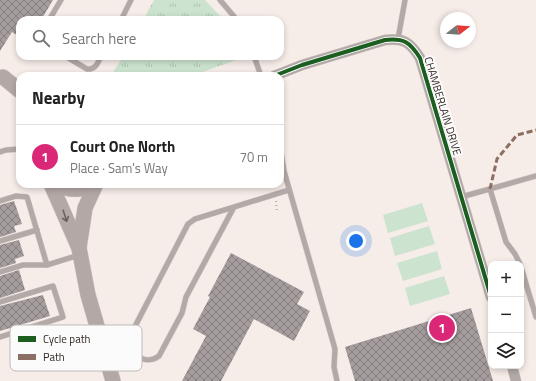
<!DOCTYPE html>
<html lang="en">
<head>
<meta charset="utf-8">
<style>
  body { margin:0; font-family:"Titillium Web",sans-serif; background:#f6f6f6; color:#222 }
  .controls { position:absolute; right:12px; bottom:12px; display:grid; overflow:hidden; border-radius:8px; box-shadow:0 2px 6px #0003 }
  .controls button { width:36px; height:36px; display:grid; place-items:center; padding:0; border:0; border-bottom:1px solid #e0e0e0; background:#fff; color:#222; font:20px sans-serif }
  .compass { position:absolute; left:440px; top:12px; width:36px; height:36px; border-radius:50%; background:#fff; box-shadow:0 2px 6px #0003; rotate:73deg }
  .you { position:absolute; left:356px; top:241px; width:14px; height:14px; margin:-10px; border:3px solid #fff; border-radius:50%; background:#1a73e8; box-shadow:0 0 0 6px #1a73e833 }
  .badge { display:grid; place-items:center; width:26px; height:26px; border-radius:50%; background:#db2777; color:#fff; font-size:13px; font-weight:700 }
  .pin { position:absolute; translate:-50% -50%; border:2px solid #fff; box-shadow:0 1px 4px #0006 }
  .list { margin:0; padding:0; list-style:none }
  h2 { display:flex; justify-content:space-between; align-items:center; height:52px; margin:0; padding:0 16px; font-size:17px }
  h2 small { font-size:13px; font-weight:400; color:#767676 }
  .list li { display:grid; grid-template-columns:26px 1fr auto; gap:12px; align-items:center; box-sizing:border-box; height:64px; padding:0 16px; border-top:1px solid #e0e0e0 }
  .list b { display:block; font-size:15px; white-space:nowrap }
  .list p { margin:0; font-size:13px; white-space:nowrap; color:#767676 }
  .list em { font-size:13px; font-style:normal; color:#767676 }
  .icon { flex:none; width:22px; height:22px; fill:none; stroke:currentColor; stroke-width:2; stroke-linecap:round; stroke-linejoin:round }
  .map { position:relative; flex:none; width:536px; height:381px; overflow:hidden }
  .search { position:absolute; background:#fff; box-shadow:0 2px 6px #0003; left:16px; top:16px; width:268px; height:44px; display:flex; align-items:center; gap:10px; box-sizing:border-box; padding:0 14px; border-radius:12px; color:#767676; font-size:15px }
  .panel { position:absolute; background:#fff; box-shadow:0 2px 6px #0003; left:16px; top:72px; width:268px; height:116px; border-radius:12px }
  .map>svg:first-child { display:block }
  .grass { fill:url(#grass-tufts) }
  .pitch { fill:#cce4cf }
  .building { fill:url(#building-cross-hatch) }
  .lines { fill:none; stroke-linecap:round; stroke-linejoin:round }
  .lane-casing { stroke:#d2c9c5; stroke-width:6 }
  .street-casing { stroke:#d2c9c5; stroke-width:11 }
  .secondary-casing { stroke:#d2c9c5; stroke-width:16 }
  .path { stroke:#b5acaa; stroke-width:2; stroke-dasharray:1 3; stroke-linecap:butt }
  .lane { stroke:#b3aaa8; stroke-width:5 }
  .street { stroke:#b3aaa8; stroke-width:10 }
  .secondary { stroke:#b4a8a7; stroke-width:15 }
  .quiet { stroke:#8d6e63; stroke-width:3; stroke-dasharray:6 3; stroke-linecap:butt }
  .cycleway-casing { stroke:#fbfbfb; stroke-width:6 }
  .cycleway { stroke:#1b5e20; stroke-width:4 }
  .oneway { stroke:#6c605e }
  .labels { text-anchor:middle; stroke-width:4; stroke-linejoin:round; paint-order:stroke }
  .street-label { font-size:11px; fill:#312622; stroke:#fbfbfb }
  .key { fill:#fbfbfb; stroke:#bebbba; stroke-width:1 }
  .key-label { font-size:11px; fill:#312622 }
</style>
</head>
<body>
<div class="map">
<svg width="536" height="381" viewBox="0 0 536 381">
  <defs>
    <pattern id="grass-tufts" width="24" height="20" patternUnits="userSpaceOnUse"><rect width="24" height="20" fill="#cce4cf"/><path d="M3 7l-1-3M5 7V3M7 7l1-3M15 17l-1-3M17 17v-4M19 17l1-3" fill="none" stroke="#b0c3b1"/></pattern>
    <pattern id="building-cross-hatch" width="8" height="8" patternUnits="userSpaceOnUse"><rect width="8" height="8" fill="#a49c9d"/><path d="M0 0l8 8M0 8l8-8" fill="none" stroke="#867f80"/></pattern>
  </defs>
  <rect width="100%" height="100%" fill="#f6ece8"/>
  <!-- grass -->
  <g class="grass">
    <path d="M 154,0 L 205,0 L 224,20 L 143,20 Z"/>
    <path d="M 123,56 L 241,56 L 242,58 L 191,76 L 111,76 Z"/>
  </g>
  <!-- pitch -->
  <g class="pitch">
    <path d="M 422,203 L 428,221 L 388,233 L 383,215 Z"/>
    <path d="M 429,226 L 435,244 L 395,256 L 390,238 Z"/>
    <path d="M 437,251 L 442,269 L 403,281 L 397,263 Z"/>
    <path d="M 444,276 L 450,294 L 410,306 L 405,288 Z"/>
  </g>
  <!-- building -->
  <g class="building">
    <path d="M 0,0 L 53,0 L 41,20 L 20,20 L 20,37 L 12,32 L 0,51 Z"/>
    <path d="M 14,201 L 22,224 L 14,226 L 16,232 L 0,237 L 0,205 Z"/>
    <path d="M 19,240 L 24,256 L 15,259 L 16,263 L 0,268 L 0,245 Z"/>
    <path d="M 231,253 L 304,292 L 297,304 L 310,311 L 294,341 L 254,319 L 221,381 L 182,381 L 206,336 L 193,329 L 210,297 L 208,296 Z"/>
    <path d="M 19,270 L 25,290 L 0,298 L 0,276 Z"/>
    <path d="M 43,295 L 50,316 L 0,331 L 0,306 Z"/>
    <path d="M 471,308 L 493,381 L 355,381 L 345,347 Z"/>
  </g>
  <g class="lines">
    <defs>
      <g id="lane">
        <path d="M 220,0 L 237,20"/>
        <path d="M 49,20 L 61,0"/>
        <path d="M 121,20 L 131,0"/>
        <path d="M 398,39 L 405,0"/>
        <path d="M 65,56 L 87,69 C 96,70 98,62 101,56"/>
        <path d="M 254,56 L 261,76"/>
        <path d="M 280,146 L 284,171 L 335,349 L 334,367 L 337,381"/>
        <path d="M 0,152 L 6,150 L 20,149"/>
        <path d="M 490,189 L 506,242 L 515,254 L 520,264"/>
        <path d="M 461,197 L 536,176"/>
        <path d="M 0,201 L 16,196 L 27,197 L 47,265"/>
        <path d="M 234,207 L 195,219 L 188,224 L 130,336 C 127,352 144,367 159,356 L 182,313 L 186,297 L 234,207 L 289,190"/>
        <path d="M 0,241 L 37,230"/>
        <path d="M 521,267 L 536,317"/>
        <path d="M 0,272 L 23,265 L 47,265 L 79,255"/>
        <path d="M 0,302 L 53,286 L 63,317 L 0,337"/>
      </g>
      <g id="street">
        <path d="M 274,76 L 302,65 L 385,40 C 404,38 410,42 420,58 L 491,297"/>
        <path d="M 512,366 L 516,381"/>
      </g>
      <g id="secondary">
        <path d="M 3,77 L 20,91"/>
        <path d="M 51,184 L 79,248 L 88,295 L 113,381"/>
        <path d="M 57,184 C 69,191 81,191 93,184"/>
        <path d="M 79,248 L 85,208 L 96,184"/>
      </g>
    </defs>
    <!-- lane casing -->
    <use href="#lane" class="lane-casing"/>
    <!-- street casing -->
    <use href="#street" class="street-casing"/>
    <!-- secondary casing -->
    <use href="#secondary" class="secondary-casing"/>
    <!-- path -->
    <path class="path" d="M 276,201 L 277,213"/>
    <!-- lane -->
    <use href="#lane" class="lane"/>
    <!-- street -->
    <use href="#street" class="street"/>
    <!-- secondary -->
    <use href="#secondary" class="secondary"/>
    <!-- quiet -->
    <path class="quiet" d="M 490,189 L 497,159 L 517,135 L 536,130"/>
    <defs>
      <path id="cycleway" d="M 274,76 L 302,65 L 385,40 C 404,38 410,42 420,58 L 491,297"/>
    </defs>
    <!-- cycleway casing -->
    <use href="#cycleway" class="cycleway-casing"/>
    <!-- cycleway -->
    <use href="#cycleway" class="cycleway"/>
  </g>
  <!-- one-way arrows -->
  <defs><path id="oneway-shaft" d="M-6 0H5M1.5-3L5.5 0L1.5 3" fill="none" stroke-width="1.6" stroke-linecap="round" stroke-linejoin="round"/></defs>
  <use class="oneway" href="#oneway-shaft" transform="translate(65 216) rotate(72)"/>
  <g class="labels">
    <!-- street labels -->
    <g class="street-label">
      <text transform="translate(443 106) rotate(73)" y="4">CHAMBERLAIN DRIVE</text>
    </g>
  </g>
  <!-- legend -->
  <rect x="10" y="325" width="132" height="46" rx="6" class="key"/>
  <rect x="18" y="336" width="18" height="6" fill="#1b5e20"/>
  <rect x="18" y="354" width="18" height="6" fill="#8d6e63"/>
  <g class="key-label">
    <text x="43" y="343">Cycle path</text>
    <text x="43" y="361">Path</text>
  </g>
</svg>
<div class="controls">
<button>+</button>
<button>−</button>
<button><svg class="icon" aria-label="layers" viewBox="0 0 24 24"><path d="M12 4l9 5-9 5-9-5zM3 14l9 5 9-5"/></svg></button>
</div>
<svg class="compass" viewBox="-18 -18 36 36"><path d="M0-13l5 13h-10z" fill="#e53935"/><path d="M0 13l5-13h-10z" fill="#767676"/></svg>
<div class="you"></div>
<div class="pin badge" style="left:442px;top:328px">1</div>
<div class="search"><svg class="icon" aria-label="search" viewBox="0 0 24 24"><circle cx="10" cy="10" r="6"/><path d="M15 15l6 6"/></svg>Search here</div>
<section class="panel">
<h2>Nearby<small></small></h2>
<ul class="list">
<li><span class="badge">1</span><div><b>Court One North</b><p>Place · Sam's Way</p></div><em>70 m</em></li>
</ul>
</section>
</div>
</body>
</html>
